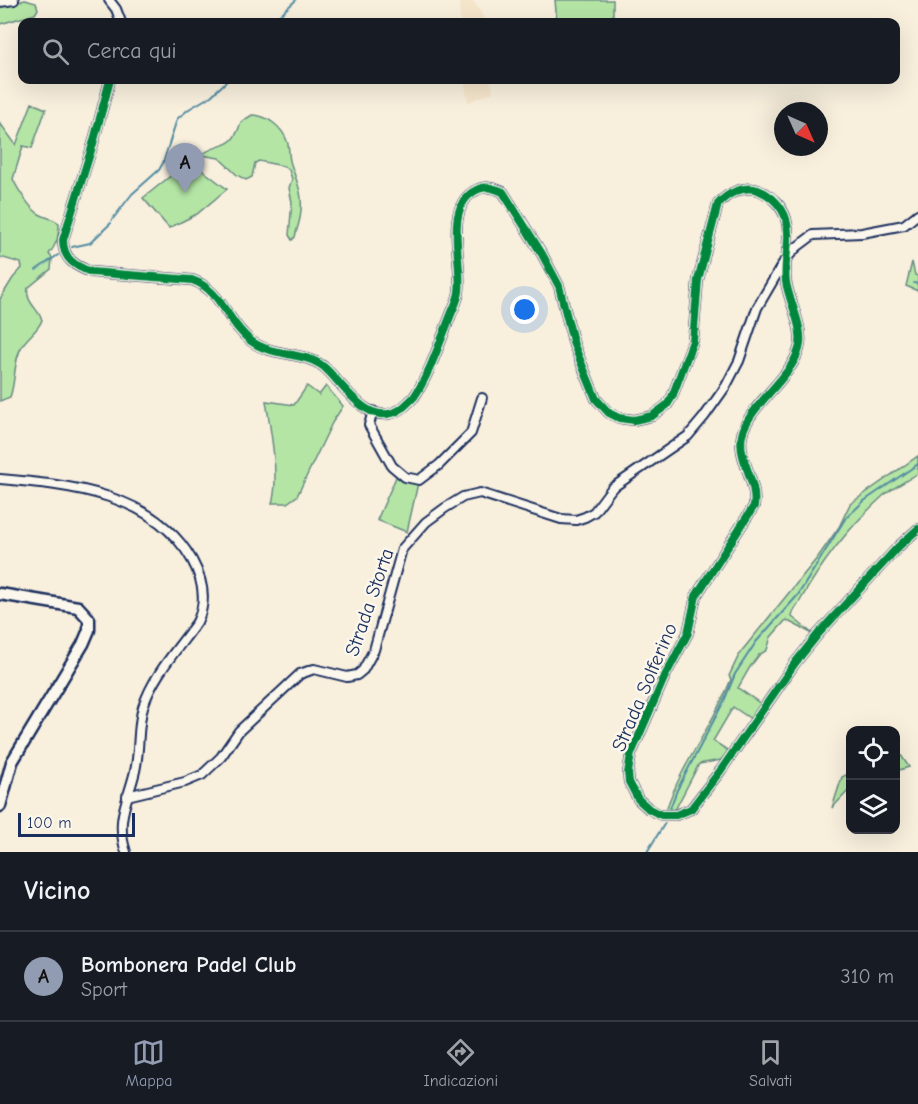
<!DOCTYPE html>
<html lang="it">
<head>
<meta charset="utf-8">
<style>
  body { margin:0; font-family:"Comic Neue",sans-serif; background:#242831; color:#f1f3f6 }
  .controls { position:absolute; right:18px; bottom:18px; display:grid; overflow:hidden; border-radius:12px; box-shadow:0 6px 24px #0002 }
  .controls button { width:54px; height:54px; display:grid; place-items:center; padding:0; border:0; border-bottom:2px solid #363941; background:#171b24; color:#f1f3f6; font:30px sans-serif }
  .compass { position:absolute; left:774px; top:102px; width:54px; height:54px; border-radius:50%; background:#171b24; box-shadow:0 6px 24px #0002; rotate:135deg }
  .scale { position:absolute; left:18px; bottom:15px; width:117px; box-sizing:border-box; padding-left:6px; border:3px solid #1b2f5e; border-top:0; font-size:16px; line-height:21px; white-space:nowrap; color:#1b2f5e; -webkit-text-stroke:4px #fbf7ec; paint-order:stroke }
  .you { position:absolute; left:525px; top:310px; width:21px; height:21px; margin:-15px; border:4px solid #fff; border-radius:50%; background:#1a73e8; box-shadow:0 0 0 9px #1a73e833 }
  .badge { display:grid; place-items:center; width:39px; height:39px; border-radius:50%; background:#919bb2; color:#111; font-size:20px; font-weight:700 }
  .pin { position:absolute; translate:-50% -50px; filter:drop-shadow(0 2px 3px #0008) }
  .pin::after { content:''; position:absolute; top:32px; width:21px; height:18px; background:inherit; clip-path:polygon(0 0,100% 0,50% 100%) }
  .list { margin:0; padding:0; list-style:none }
  h2 { display:flex; justify-content:space-between; align-items:center; height:78px; margin:0; padding:0 24px; font-size:26px }
  h2 small { font-size:20px; font-weight:400; color:#9ea1a6 }
  .list li { display:grid; grid-template-columns:39px 1fr auto; gap:18px; align-items:center; box-sizing:border-box; height:90px; padding:0 24px; border-top:2px solid #363941 }
  .list b { display:block; font-size:22px; white-space:nowrap }
  .list p { margin:0; font-size:20px; white-space:nowrap; color:#9ea1a6 }
  .list em { font-size:20px; font-style:normal; color:#9ea1a6 }
  .icon { flex:none; width:33px; height:33px; fill:none; stroke:currentColor; stroke-width:2; stroke-linecap:round; stroke-linejoin:round }
  .map { position:relative; flex:none; width:918px; height:852px; overflow:hidden }
  .search { position:absolute; background:#171b24; box-shadow:0 6px 24px #0002; left:18px; right:18px; top:18px; height:66px; display:flex; align-items:center; gap:15px; box-sizing:border-box; padding:0 21px; border-radius:12px; color:#9ea1a6; font-size:22px }
  .sheet { height:168px; background:#171b24 }
  nav { display:flex; justify-content:space-around; align-items:center; box-sizing:border-box; height:84px; border-top:2px solid #363941; background:#171b24; font-size:16px; color:#9ea1a6 }
  nav a { display:grid; justify-items:center; gap:3px }
  nav .on { color:#919bb2 }
  .map>svg:first-child { display:block }
  .built { fill:#f5e5cb }
  .green { fill:#b4e5a5; stroke:#688a82; stroke-width:1.5 }
  .lines { fill:none; stroke-linecap:round; stroke-linejoin:round }
  .stream { stroke:#558da3; stroke-width:2 }
  .street-casing { stroke:#1b2f5e; stroke-width:12 }
  .secondary-casing { stroke:#1b2f5e; stroke-width:15 }
  .street { stroke:#fbf7ec; stroke-width:8 }
  .secondary { stroke:#fbf7ec; stroke-width:10 }
  .cycleway-casing { stroke:#fbf7ec; stroke-width:11 }
  .cycleway { stroke:#00873e; stroke-width:8 }
  .labels { text-anchor:middle; stroke-width:5; stroke-linejoin:round; paint-order:stroke }
  .street-label { font-size:20px; fill:#1b2f5e; stroke:#fbf7ec }
</style>
</head>
<body>
<div class="map">
<svg width="918" height="852" viewBox="0 0 918 852">
  <rect width="100%" height="100%" fill="#f8efdd"/>
  <filter id="ink" filterUnits="userSpaceOnUse"><feTurbulence type="fractalNoise" baseFrequency=".0167" numOctaves="2"/><feDisplacementMap in="SourceGraphic" scale="12" xChannelSelector="R" yChannelSelector="G"/><feConvolveMatrix kernelMatrix="1 2 1 2 8 2 1 2 1" color-interpolation-filters="sRGB"/></filter>
  <g filter="url(#ink)">
    <!-- built -->
    <g class="built">
      <path d="M 459,0 L 473,0 L 486,22 L 460,22 Z"/>
      <path d="M 464,80 L 491,80 L 493,92 L 468,102 Z"/>
    </g>
    <!-- green -->
    <g class="green">
      <path d="M 25,0 L 36,3 L 38,9 L 35,14 L 0,24 L 0,6 Z"/>
      <path d="M 555,0 L 613,0 L 613,22 L 557,22 Z"/>
      <path d="M 32,103 L 46,109 L 32,148 L 23,146 L 13,179 C 17,188 31,211 41,215 C 48,219 52,217 59,223 C 59,236 57,244 49,254 L 52,258 L 51,269 L 28,288 C 25,302 38,308 42,320 C 38,331 28,336 22,346 C 13,361 16,381 10,397 L 0,401 L 0,299 L 13,278 L 22,268 L 21,263 L 0,257 L 0,123 L 16,145 Z"/>
      <path d="M 252,115 C 267,115 282,127 287,141 C 290,148 288,157 291,164 C 296,180 303,193 301,210 C 301,219 297,228 295,237 L 292,240 L 289,235 L 292,202 L 289,188 L 292,179 L 289,170 L 283,166 L 259,161 L 255,163 L 252,177 L 246,180 L 237,175 L 219,158 L 201,155 C 220,141 232,152 241,122 Z"/>
      <path d="M 193,163 L 227,189 L 197,214 L 169,228 L 143,198 L 183,166 Z"/>
      <path d="M 912,262 L 915,275 L 918,276 L 918,291 L 906,286 Z"/>
      <path d="M 307,386 L 319,395 L 326,386 L 343,406 L 332,423 L 297,496 L 287,503 L 272,503 C 280,478 270,427 266,401 L 294,405 Z"/>
      <path d="M 918,456 L 918,473 C 907,481 894,487 883,496 C 850,526 822,562 800,601 C 796,607 792,610 792,617 L 813,634 L 786,620 L 771,637 L 767,650 L 759,655 L 750,667 L 738,688 L 761,704 L 751,719 L 733,707 L 713,741 L 729,751 L 721,760 L 699,764 L 676,808 L 672,810 L 666,810 C 682,763 714,724 731,679 L 729,676 L 740,653 L 818,557 L 839,527 L 850,504 Z"/>
      <path d="M 397,475 L 418,483 L 407,532 L 377,520 Z"/>
      <path d="M 896,748 L 909,767 L 896,771 Z"/>
      <path d="M 850,773 L 850,789 L 832,808 L 842,777 Z"/>
    </g>
    <g class="lines">
      <!-- stream -->
      <g class="stream">
        <path d="M 272,22 L 296,0"/>
        <path d="M 112,220 L 132,194 L 159,170 L 163,163 L 177,119 L 189,109 L 211,96 L 228,80"/>
        <path d="M 72,247 L 90,243 L 111,223"/>
        <path d="M 36,270 L 58,255"/>
        <path d="M 914,283 L 918,284"/>
        <path d="M 669,811 L 677,790 L 724,701 L 735,674 L 756,642 L 798,595 L 845,519 L 864,501 L 918,464"/>
        <path d="M 647,852 L 665,823"/>
      </g>
      <defs>
        <g id="street">
          <path d="M 109,0 L 116,9 L 121,22"/>
          <path d="M 0,2 L 14,0"/>
          <path d="M 110,80 L 93,144 L 63,240 C 63,259 75,266 91,272 L 192,280 C 222,290 227,323 251,341 C 272,357 304,351 324,367 C 343,383 368,430 401,409 C 405,406 410,401 414,397 C 429,375 440,342 450,317 C 453,309 458,300 459,292 C 463,264 444,210 473,192 C 483,185 492,187 503,192 L 542,254 L 559,286 L 574,345 L 596,399 L 609,413 L 619,418 L 634,420 L 652,416 L 667,405 L 672,397 L 693,341 L 698,280 L 718,204 C 728,193 744,185 758,190 C 771,195 782,206 786,219 C 792,239 783,262 786,282 C 789,302 805,329 799,349 C 790,380 748,406 742,435 C 737,460 758,481 754,506 L 696,596 L 688,633 L 665,676 L 631,754 L 628,773 L 629,782 L 638,799 L 649,809 L 661,815 L 676,815 L 691,809 L 721,770 L 795,663 L 819,633 L 898,547 L 918,529"/>
          <path d="M 373,411 L 369,425 L 392,466 L 405,477 L 419,480 L 439,465 L 471,433 L 482,398"/>
          <path d="M 0,479 C 70,485 154,493 192,560 C 203,580 207,602 197,622 C 178,649 153,675 143,707 C 137,728 140,750 135,771 C 128,801 115,819 126,852"/>
          <path d="M 127,796 L 185,782 L 202,775 L 221,757 L 239,731 L 300,674 L 314,669 L 347,677 L 357,675 L 363,670 L 374,650 L 402,549 L 426,522 L 445,508 L 463,497 L 480,493 L 561,519 L 576,520 L 585,517 L 594,512 L 612,488 L 688,436 L 704,417 L 726,386 L 739,361 L 757,308 L 785,260 L 797,247 L 813,235 L 862,233 L 904,225 L 918,214"/>
        </g>
        <path id="secondary" d="M 0,594 L 78,607 L 89,619 L 89,630 L 83,644 L 12,762 L 0,806"/>
      </defs>
      <!-- street casing -->
      <use href="#street" class="street-casing"/>
      <!-- secondary casing -->
      <use href="#secondary" class="secondary-casing"/>
      <!-- street -->
      <use href="#street" class="street"/>
      <!-- secondary -->
      <use href="#secondary" class="secondary"/>
      <defs>
        <path id="cycleway" d="M 110,80 L 93,144 L 63,240 C 63,259 75,266 91,272 L 192,280 C 222,290 227,323 251,341 C 272,357 304,351 324,367 C 343,383 368,430 401,409 C 405,406 410,401 414,397 C 429,375 440,342 450,317 C 453,309 458,300 459,292 C 463,264 444,210 473,192 C 483,185 492,187 503,192 L 542,254 L 559,286 L 574,345 L 596,399 L 609,413 L 619,418 L 634,420 L 652,416 L 667,405 L 672,397 L 693,341 L 698,280 L 718,204 C 728,193 744,185 758,190 C 771,195 782,206 786,219 C 792,239 783,262 786,282 C 789,302 805,329 799,349 C 790,380 748,406 742,435 C 737,460 758,481 754,506 L 696,596 L 688,633 L 665,676 L 631,754 L 628,773 L 629,782 L 638,799 L 649,809 L 661,815 L 676,815 L 691,809 L 721,770 L 795,663 L 819,633 L 898,547 L 918,529"/>
      </defs>
      <!-- cycleway casing -->
      <use href="#cycleway" class="cycleway-casing"/>
      <!-- cycleway -->
      <use href="#cycleway" class="cycleway"/>
    </g>
  </g>
  <g class="labels">
    <!-- street labels -->
    <g class="street-label">
      <text transform="translate(369 602) rotate(-71)" y="7">Strada Storta</text>
      <text transform="translate(644 687) rotate(-67)" y="7">Strada Solferino</text>
    </g>
  </g>
</svg>
<div class="controls">
<button><svg class="icon" aria-label="locate" viewBox="0 0 24 24"><circle cx="12" cy="12" r="6"/><path d="M12 2v4M12 18v4M2 12h4M18 12h4"/></svg></button>
<button><svg class="icon" aria-label="layers" viewBox="0 0 24 24"><path d="M12 4l9 5-9 5-9-5zM3 14l9 5 9-5"/></svg></button>
</div>
<svg class="compass" viewBox="-18 -18 36 36"><path d="M0-13l5 13h-10z" fill="#e53935"/><path d="M0 13l5-13h-10z" fill="#9ea1a6"/></svg>
<div class="scale">100 m</div>
<div class="you"></div>
<div class="pin badge" style="left:185px;top:193px">A</div>
<div class="search"><svg class="icon" aria-label="search" viewBox="0 0 24 24"><circle cx="10" cy="10" r="6"/><path d="M15 15l6 6"/></svg>Cerca qui</div>
</div>
<section class="sheet">
<h2>Vicino<small></small></h2>
<ul class="list">
<li><span class="badge">A</span><div><b>Bombonera Padel Club</b><p>Sport</p></div><em>310 m</em></li>
</ul>
</section>
<nav>
<a class="on"><svg class="icon" aria-label="map" viewBox="0 0 24 24"><path d="M3 6l6-2 6 2 6-2v14l-6 2-6-2-6 2zM9 4v14M15 6v14"/></svg>Mappa</a>
<a><svg class="icon" aria-label="directions" viewBox="0 0 24 24"><path d="M12 3l9 9-9 9-9-9zM9 14v-3h6M13 9l2 2-2 2"/></svg>Indicazioni</a>
<a><svg class="icon" aria-label="saved" viewBox="0 0 24 24"><path d="M7 4h10v16l-5-4-5 4z"/></svg>Salvati</a>
</nav>
</body>
</html>
